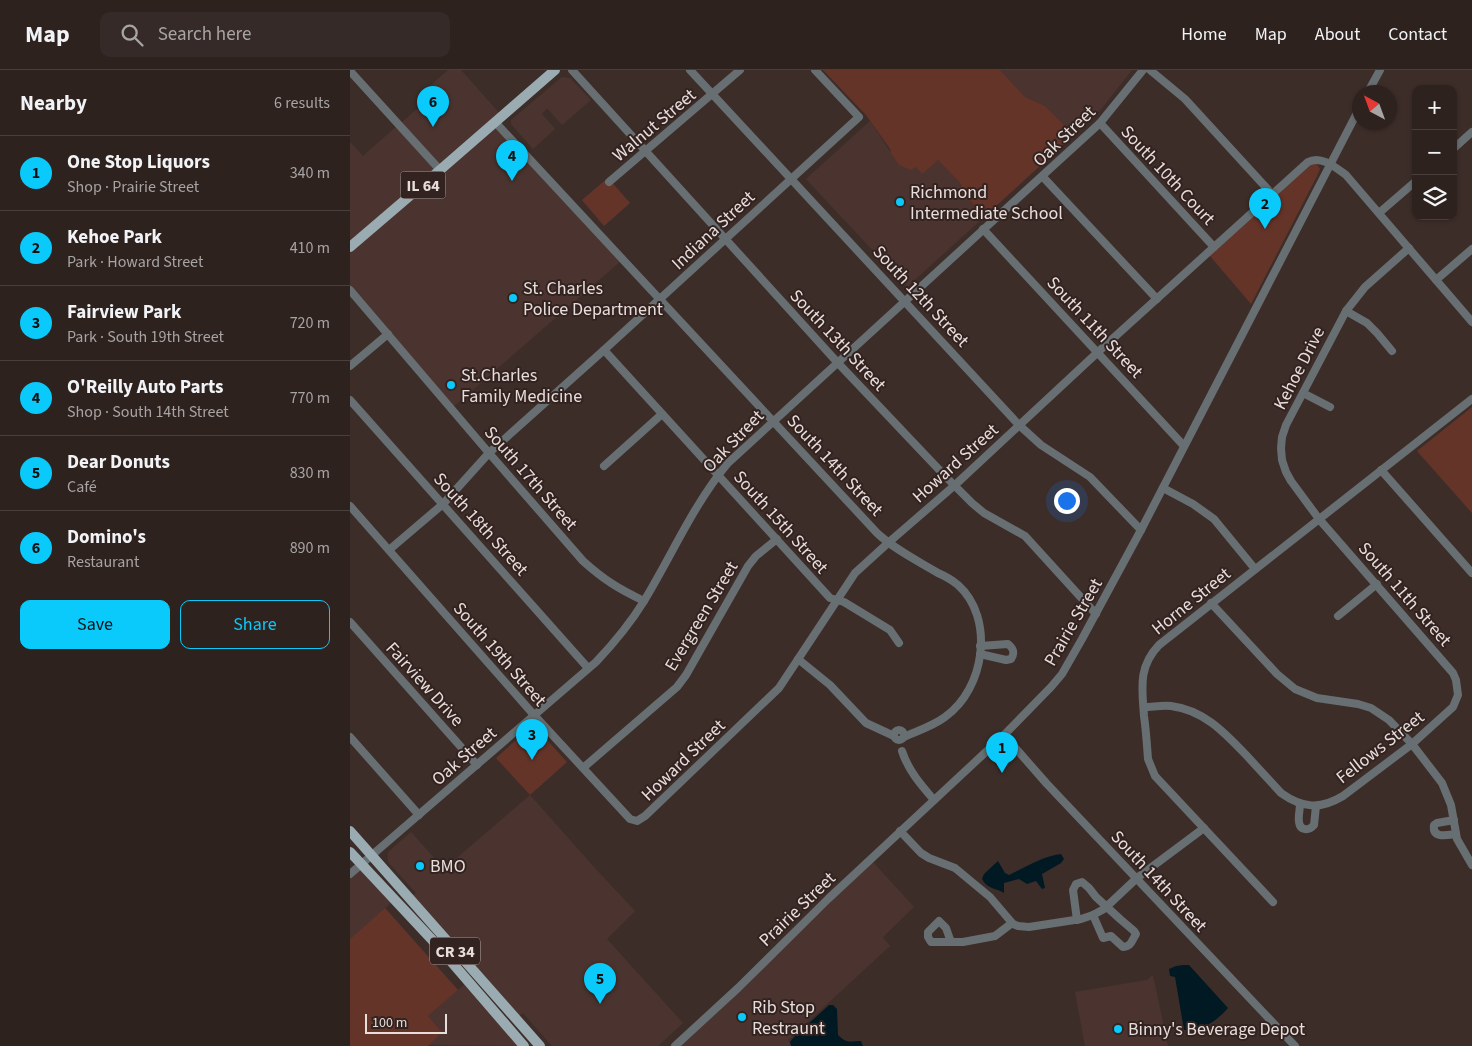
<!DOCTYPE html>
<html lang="en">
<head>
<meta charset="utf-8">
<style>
  body { margin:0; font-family:"Source Sans 3",sans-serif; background:#362a28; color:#f1f3f6 }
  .controls { position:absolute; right:15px; top:15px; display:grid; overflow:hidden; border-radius:10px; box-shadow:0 1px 4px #0004 }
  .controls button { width:45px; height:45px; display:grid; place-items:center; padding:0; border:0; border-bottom:1px solid #493f3d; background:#2e221f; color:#f1f3f6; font:25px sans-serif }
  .compass { position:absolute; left:1002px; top:15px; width:45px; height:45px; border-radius:50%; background:#2e221f; box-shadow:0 1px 4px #0004; rotate:319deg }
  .scale { position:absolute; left:15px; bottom:12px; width:82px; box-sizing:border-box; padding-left:5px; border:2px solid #e7ddda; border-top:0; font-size:14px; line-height:18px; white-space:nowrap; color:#e7ddda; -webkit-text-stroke:4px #332320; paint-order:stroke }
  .you { position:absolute; left:716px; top:430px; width:18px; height:18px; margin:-12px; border:4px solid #fff; border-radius:50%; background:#1a73e8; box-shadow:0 0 0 8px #1a73e833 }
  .badge { display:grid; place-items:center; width:32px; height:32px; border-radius:50%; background:#09cafa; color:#111; font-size:16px; font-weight:700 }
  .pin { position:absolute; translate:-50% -41px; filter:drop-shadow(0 1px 2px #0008) }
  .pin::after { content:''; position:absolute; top:26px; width:18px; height:15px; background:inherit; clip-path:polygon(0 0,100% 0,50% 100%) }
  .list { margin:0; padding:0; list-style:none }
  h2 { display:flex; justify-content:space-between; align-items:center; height:65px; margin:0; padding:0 20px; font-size:21px }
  h2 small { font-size:16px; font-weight:400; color:#a7a4a4 }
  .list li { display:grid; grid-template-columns:32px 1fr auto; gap:15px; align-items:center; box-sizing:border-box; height:75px; padding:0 20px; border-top:1px solid #493f3d }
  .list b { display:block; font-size:19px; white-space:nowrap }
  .list p { margin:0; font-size:16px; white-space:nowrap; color:#a7a4a4 }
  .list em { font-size:16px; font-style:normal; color:#a7a4a4 }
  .actions { display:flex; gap:10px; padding:15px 20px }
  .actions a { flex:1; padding:11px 0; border:1px solid #09cafa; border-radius:10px; text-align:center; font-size:18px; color:#09cafa }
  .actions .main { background:#09cafa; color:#111 }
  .icon { flex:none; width:28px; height:28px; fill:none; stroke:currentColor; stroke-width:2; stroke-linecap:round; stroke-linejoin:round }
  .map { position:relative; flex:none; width:1122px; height:976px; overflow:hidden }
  header { display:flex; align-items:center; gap:30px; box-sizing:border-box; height:70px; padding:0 25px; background:#2e221f; border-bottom:1px solid #493f3d }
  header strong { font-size:24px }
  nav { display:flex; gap:28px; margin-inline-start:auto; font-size:18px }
  .search { width:350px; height:45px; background:#362a28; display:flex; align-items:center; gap:12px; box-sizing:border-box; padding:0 18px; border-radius:10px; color:#a7a4a4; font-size:19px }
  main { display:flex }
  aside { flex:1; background:#2e221f }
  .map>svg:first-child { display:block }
  .built { fill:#4b342f }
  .green { fill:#653429 }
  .water { fill:#001922 }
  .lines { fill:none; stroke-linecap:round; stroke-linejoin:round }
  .minor { stroke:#676f72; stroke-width:8 }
  .major { stroke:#9aabb2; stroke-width:10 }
  .poi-dot { fill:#09cafa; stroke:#332320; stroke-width:2 }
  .labels { text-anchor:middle; stroke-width:4; stroke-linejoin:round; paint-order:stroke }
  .shield { fill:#332320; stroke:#b1a5a2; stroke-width:1 }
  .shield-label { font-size:16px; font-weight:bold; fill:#e7ddda }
  .street-label { font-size:18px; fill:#e7ddda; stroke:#332320 }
  .poi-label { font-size:18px; fill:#e7ddda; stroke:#332320; text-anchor:start }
</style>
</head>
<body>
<header>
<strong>Map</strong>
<div class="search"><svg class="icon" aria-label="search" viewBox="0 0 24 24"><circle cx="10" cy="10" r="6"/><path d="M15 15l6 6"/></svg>Search here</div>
<nav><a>Home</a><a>Map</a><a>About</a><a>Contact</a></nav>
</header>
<main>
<aside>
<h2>Nearby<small>6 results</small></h2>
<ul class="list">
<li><span class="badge">1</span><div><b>One Stop Liquors</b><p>Shop · Prairie Street</p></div><em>340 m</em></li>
<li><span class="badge">2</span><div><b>Kehoe Park</b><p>Park · Howard Street</p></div><em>410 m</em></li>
<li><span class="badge">3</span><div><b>Fairview Park</b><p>Park · South 19th Street</p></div><em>720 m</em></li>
<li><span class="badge">4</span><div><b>O'Reilly Auto Parts</b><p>Shop · South 14th Street</p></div><em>770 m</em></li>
<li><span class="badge">5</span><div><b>Dear Donuts</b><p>Café</p></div><em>830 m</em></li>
<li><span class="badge">6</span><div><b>Domino's</b><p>Restaurant</p></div><em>890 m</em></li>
</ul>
<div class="actions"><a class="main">Save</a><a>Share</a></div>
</aside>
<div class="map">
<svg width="1122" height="976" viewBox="0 0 1122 976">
  <rect width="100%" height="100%" fill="#3d2d29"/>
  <!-- built -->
  <g class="built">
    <path d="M 98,0 L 111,0 L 151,45 L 90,98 L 50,54 L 86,22 L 81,15 Z"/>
    <path d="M 650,0 L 782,0 L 752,38 L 724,65 L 695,36 L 675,27 Z"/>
    <path d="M 212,7 L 220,8 L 241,30 L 212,55 L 197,38 L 192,44 L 205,59 L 183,79 L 161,54 L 161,50 Z"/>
    <path d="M 520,51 L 549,95 L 565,96 L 588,90 L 612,115 L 610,118 L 634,147 L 557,217 L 456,109 Z"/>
    <path d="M 48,55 L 88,100 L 0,175 L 0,72 L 13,86 Z"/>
    <path d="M 145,56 L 272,190 L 103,337 L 0,217 L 0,180 Z"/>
    <path d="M 180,725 L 244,797 L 285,841 L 257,869 L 333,953 L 308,976 L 202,976 L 173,943 L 168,947 L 62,826 L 66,823 L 38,792 L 38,782 L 61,762 L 94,799 Z"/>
    <path d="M 522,791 L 564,837 L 533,867 L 540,876 L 438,970 L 442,976 L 330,976 Z"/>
    <path d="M 10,798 L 42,832 L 0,869 L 0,807 Z"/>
    <path d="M 803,905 L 818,976 L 735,976 L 725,922 L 797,910 Z"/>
    <path d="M 117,912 L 173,976 L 77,975 L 92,962 L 78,946 Z"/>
  </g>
  <!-- green -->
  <g class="green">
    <path d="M 473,0 L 650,0 L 675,27 L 695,36 L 724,65 L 634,147 L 610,118 L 612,115 L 588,90 L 572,104 L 566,97 L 561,100 L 549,95 L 540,82 L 541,81 L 538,76 L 516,45 Z"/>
    <path d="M 963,93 L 966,93 L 970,99 L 967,106 L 901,234 L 860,186 Z"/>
    <path d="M 259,109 L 280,133 L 254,156 L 232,130 L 253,112 Z"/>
    <path d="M 1122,337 L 1122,443 L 1067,381 Z"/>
    <path d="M 183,655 L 217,692 L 180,725 L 146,688 Z"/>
    <path d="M 35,838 L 108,920 L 78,946 L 92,962 L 78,976 L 0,976 L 0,869 Z"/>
  </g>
  <!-- water -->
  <g class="water">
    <path d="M 711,784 L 714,789 L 711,793 L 692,804 L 695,818 L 692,819 L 686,811 L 677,814 L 669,809 L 654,813 L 654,823 C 646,818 637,819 632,809 L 634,804 L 648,791 L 655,803 L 659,805 C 676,797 693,786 711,784 Z"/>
    <path d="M 833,895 L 839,895 L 878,938 C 867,951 852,961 834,960 L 825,907 L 820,906 L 819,899 L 826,896 Z"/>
    <path d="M 479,935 L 483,935 L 487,939 L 488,965 C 497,974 500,971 511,971 L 513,976 L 441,976 L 440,972 L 444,967 Z"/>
  </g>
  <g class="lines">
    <!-- minor -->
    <g class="minor">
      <path d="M 222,0 L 487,292 L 596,407 L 622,433 L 634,443 L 675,466 L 746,544"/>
      <path d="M 340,0 L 669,355 L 691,375 L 740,407 L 791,460"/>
      <path d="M 800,0 L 835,29 L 922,124"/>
      <path d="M 0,1 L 90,100"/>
      <path d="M 1018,22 L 1030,0"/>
      <path d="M 145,52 C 273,188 399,327 527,463 C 544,479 568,491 588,503 C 595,506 602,510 608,515 C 645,548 635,619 595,647 C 583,656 567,661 554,667"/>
      <path d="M 750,53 L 864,177"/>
      <path d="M 1103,79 L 1122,62"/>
      <path d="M 693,107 L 807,229"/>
      <path d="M 259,112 L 390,0"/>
      <path d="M 1029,143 L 1066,111"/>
      <path d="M 633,159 L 834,376"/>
      <path d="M 1086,210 L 1122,179"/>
      <path d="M 0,220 L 139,383 L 233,491 C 254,510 269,519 294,531"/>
      <path d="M 996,241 L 1017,253 L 1027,263 L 1042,281"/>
      <path d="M 254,280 L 480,528 L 494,532 L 540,560 L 549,573"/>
      <path d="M 0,296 L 38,264"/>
      <path d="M 953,323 L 980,337"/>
      <path d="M 0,330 L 238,598"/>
      <path d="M 254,396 L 312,344"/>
      <path d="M 1031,400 L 1122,503"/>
      <path d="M 813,418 L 843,434 L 864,449 L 905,499"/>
      <path d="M 0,436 L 184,645 L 280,749 L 287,751 L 295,746 L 429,618 L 505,503 L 538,473 L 605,415 L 748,282 L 958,92 C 971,85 985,97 996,105 L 1122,252"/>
      <path d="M 39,480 L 93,434 L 139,383 L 254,280 L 509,47 L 465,0"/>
      <path d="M 861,533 L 927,604 L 945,619 L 967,628 L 1008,634 L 1021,638 L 1039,650 L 1062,674 L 1092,713 L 1101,735 L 1107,769 L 1122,795"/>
      <path d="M 988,546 L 1027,514"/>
      <path d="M 0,552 L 127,695"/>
      <path d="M 630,584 L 656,590 L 661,589 C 665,583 664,579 658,574 L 630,576"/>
      <path d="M 448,589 L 480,615 L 516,653 L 544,666"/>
      <path d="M 794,637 C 802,637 812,635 821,636 C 854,640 875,663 897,686 C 908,698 920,711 931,723 C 952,738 970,740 993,726 L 1062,674 L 1103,637 L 1108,625 L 1106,610 L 1103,603 L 969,449 L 941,411 L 936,402 L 932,390 L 931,378 L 932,367 L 936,355 L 996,241 L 1015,217 L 1059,178"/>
      <circle cx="549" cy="665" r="5"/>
      <path d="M 654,665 L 697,714 L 945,976"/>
      <path d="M 0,667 L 69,745"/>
      <path d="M 552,681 C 558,700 571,715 584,730"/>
      <path d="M 233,698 L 327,617 L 336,605 L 398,496 L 406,486 L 427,469"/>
      <path d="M 950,734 C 950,740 948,746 949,752 C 950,761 959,761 964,755 L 966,736"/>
      <path d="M 1104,750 L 1087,753 L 1084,755 C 1082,769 1097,765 1106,764"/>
      <path d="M 550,761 L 571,783 L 579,788 L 605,798 L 640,827 L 663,854 L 668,856 L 679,857 L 731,849 L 743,845 L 754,839 L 787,808 L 854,758"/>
      <path d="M 0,804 L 246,592 C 264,573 280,554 294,531 C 322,485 343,435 378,393 L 750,53 L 793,0"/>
      <path d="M 923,832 L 805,706 L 798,689 C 797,675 796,660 794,646 C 792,618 788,597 809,575 L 1122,329"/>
      <path d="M 727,850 L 723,820 L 726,814 L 732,812 L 739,818 L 746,827 L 770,849 L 784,861 L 786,864 C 782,870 782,876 773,877 L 761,866 L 753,868 L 743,845"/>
      <path d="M 601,872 L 596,858 L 589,851 L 578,862 L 578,867 L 581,872 L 613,872 L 645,866 L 662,853"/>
      <path d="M 325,976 L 388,918 L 478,829 L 654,665 L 701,617 L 712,604 L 732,569 L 791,460 L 1009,39"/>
    </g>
    <!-- major -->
    <g class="major">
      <path d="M 0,177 L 90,100 L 205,0"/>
      <path d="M 0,761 L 190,976"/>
      <path d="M 0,782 L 86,874 L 174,976"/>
    </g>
  </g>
  <!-- markers -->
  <g class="poi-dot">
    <circle cx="550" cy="132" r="5"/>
    <circle cx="163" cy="228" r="5"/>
    <circle cx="101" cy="315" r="5"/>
    <circle cx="70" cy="796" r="5"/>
    <circle cx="392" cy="947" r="5"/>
    <circle cx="768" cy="959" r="5"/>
  </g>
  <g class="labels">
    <!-- shield labels -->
    <g class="shield">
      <rect x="50.5" y="101.5" width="45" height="27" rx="4"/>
      <rect x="80" y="867.5" width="50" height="27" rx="4"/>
    </g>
    <g class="shield-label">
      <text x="73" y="121">IL 64</text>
      <text x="105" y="887">CR 34</text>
    </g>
    <!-- street labels -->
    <g class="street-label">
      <text transform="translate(304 55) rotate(-40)" y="6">Walnut Street</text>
      <text transform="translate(714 66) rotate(-44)" y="6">Oak Street</text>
      <text transform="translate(818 105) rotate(47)" y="6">South 10th Court</text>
      <text transform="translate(363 160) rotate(-43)" y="6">Indiana Street</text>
      <text transform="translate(571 226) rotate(47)" y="6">South 12th Street</text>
      <text transform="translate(745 257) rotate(47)" y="6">South 11th Street</text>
      <text transform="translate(488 270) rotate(47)" y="6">South 13th Street</text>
      <text transform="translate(949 298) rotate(-63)" y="6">Kehoe Drive</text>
      <text transform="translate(383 371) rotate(-46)" y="6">Oak Street</text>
      <text transform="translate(605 393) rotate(-42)" y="6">Howard Street</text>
      <text transform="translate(485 395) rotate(47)" y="6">South 14th Street</text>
      <text transform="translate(181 408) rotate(49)" y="6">South 17th Street</text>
      <text transform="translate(431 452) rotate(48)" y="6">South 15th Street</text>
      <text transform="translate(131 454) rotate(48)" y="6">South 18th Street</text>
      <text transform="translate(1055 524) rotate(49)" y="6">South 11th Street</text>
      <text transform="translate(841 531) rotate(-39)" y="6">Horne Street</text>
      <text transform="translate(351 546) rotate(-59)" y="6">Evergreen Street</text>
      <text transform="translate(723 552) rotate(-60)" y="6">Prairie Street</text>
      <text transform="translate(150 584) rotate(49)" y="6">South 19th Street</text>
      <text transform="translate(75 614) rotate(48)" y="6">Fairview Drive</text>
      <text transform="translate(1030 677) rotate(-38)" y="6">Fellows Street</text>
      <text transform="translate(114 686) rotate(-41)" y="6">Oak Street</text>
      <text transform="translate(333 690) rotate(-44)" y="6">Howard Street</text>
      <text transform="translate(809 811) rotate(47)" y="6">South 14th Street</text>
      <text transform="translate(447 839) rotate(-44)" y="6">Prairie Street</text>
    </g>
    <!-- poi labels -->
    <g class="poi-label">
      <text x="560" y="128">Richmond<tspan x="560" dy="21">Intermediate School</tspan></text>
      <text x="173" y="224">St. Charles<tspan x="173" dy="21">Police Department</tspan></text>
      <text x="111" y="311">St.Charles<tspan x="111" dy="21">Family Medicine</tspan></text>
      <text x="80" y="802">BMO</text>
      <text x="402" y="943">Rib Stop<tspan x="402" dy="21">Restraunt</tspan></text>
      <text x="778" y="965">Binny's Beverage Depot</text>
    </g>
  </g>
</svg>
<div class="controls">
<button>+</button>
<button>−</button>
<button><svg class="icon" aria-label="layers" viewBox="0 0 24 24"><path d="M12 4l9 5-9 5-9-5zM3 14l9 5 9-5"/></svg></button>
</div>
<svg class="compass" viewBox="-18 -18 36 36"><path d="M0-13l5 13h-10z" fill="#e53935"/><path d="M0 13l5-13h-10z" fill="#a7a4a4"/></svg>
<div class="scale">100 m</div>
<div class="you"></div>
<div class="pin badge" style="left:652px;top:703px">1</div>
<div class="pin badge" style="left:915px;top:159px">2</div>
<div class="pin badge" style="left:182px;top:690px">3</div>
<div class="pin badge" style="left:162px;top:111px">4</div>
<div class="pin badge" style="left:250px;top:934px">5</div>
<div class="pin badge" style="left:83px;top:57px">6</div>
</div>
</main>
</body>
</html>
